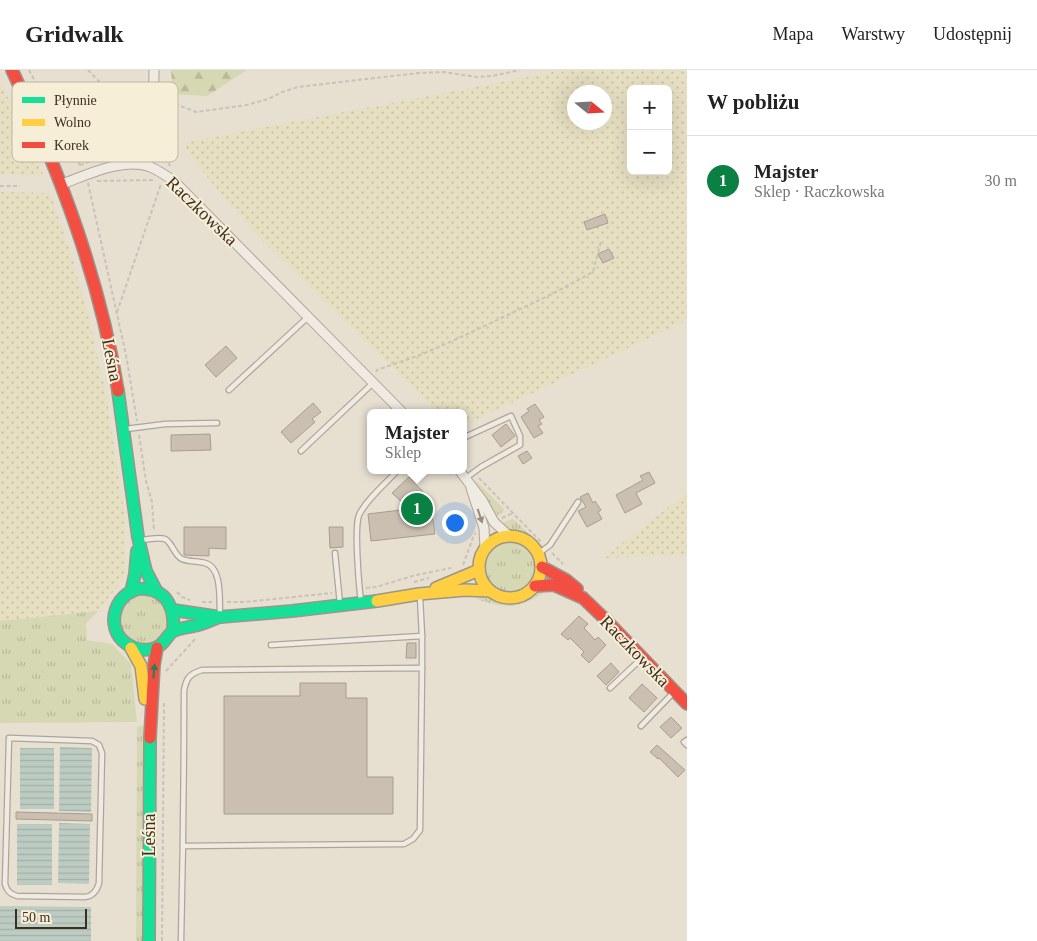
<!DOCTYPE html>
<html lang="pl">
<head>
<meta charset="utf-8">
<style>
  body { margin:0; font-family:"Times New Roman",serif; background:#f6f6f6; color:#222 }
  .controls { position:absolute; right:15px; top:15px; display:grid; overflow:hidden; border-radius:8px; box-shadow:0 5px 20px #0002 }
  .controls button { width:45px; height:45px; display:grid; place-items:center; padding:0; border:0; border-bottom:1px solid #e0e0e0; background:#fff; color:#222; font:25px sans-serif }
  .compass { position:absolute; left:567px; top:15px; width:45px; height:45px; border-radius:50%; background:#fff; box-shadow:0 5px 20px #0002; rotate:108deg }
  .scale { position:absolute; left:15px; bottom:12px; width:72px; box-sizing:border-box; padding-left:5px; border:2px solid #3d2e20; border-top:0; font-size:14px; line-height:18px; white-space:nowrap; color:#3d2e20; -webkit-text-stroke:4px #f7eed8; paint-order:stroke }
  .you { position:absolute; left:454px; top:452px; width:18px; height:18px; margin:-12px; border:4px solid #fff; border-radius:50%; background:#1a73e8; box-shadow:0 0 0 8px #1a73e833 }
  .badge { display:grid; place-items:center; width:32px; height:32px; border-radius:50%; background:#0b8043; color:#fff; font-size:16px; font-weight:700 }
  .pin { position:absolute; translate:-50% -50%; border:2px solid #fff; box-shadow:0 1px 5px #0006 }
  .popup { position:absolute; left:367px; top:339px; width:100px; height:65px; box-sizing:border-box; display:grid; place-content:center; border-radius:8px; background:#fff; filter:drop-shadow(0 1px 4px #0005); font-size:16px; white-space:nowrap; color:#767676 }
  .popup b { font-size:19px; color:#222 }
  .popup::after { content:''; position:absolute; left:50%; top:100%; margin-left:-10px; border:10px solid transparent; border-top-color:#fff }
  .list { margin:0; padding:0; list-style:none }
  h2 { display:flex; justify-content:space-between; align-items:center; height:65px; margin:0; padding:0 20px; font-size:21px }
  h2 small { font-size:16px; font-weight:400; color:#767676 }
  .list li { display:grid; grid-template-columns:32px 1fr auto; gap:15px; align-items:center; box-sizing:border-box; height:90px; padding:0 20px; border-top:1px solid #e0e0e0 }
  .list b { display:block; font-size:19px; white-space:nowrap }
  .list p { margin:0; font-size:16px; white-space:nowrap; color:#767676 }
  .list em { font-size:16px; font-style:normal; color:#767676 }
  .map { position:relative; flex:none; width:687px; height:871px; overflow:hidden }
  header { display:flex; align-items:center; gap:30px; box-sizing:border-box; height:70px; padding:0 25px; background:#fff; border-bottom:1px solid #e0e0e0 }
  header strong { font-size:24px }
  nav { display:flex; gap:28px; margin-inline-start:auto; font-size:18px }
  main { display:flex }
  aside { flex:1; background:#fff }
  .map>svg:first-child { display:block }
  .farmland { fill:url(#farmland-dots); fill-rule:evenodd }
  .grass { fill:url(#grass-tufts) }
  .forest { fill:url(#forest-firs) }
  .water { fill:url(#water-rules) }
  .building { fill:#cbbfb2; stroke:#a89c90 }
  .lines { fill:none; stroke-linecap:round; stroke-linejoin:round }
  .lane-casing { stroke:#ada599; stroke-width:7 }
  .street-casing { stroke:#ada599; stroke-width:11 }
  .fast-casing { stroke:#9c958a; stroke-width:14 }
  .slow-casing { stroke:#9c958a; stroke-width:14 }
  .jam-casing { stroke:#9c958a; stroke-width:14 }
  .path { stroke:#c8c2b9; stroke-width:2; stroke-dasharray:4 2.5; stroke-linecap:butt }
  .lane { stroke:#efebe3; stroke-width:4.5 }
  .street { stroke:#efebe3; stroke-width:9 }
  .fast { stroke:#16e098; stroke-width:11 }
  .slow { stroke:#ffcf43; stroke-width:11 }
  .jam { stroke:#f24e42; stroke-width:11 }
  .oneway { fill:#968c82 }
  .oneway2 { fill:#2b7e56 }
  .labels { text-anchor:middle; stroke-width:4; stroke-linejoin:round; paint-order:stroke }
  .street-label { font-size:18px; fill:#3d2e20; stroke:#f7eed8 }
  .key { fill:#f7eed8; stroke:#bfb4a1; stroke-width:1 }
  .key-label { font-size:14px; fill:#3d2e20 }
</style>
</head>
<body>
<header>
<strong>Gridwalk</strong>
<nav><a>Mapa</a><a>Warstwy</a><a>Udostępnij</a></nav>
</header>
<main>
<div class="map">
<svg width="687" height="871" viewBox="0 0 687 871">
  <defs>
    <pattern id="farmland-dots" width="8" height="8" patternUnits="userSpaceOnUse" patternTransform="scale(1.25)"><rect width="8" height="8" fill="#e6dfc2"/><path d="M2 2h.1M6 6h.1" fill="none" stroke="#c6c0a6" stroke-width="1.8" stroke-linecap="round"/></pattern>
    <pattern id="grass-tufts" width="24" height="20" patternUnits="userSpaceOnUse" patternTransform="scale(1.25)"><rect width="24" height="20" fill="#d6d7b3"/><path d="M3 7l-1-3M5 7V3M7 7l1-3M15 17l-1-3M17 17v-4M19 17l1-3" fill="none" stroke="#b9b99a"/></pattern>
    <pattern id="forest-firs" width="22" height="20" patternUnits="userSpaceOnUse" patternTransform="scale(1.25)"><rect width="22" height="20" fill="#d6d7b3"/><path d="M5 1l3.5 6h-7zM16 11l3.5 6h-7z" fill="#b9b99a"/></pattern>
    <pattern id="water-rules" width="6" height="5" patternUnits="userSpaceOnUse" patternTransform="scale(1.25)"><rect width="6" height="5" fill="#bcccc2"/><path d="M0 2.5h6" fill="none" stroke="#a2b0a6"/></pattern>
  </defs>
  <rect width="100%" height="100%" fill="#e7e0d1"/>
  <!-- farmland -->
  <g class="farmland">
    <path d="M 563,0 L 687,0 L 687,250 L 463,356 L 463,343 L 439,343 L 262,171 L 196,94 L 183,73 ZM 631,19 L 668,19 L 668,101 L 631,101 ZM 574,22 L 604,22 L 604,52 L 574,52 Z"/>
    <path d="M 0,11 L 1,13 L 44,106 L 0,105 Z"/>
    <path d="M 0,122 L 50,123 L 71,184 L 89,248 L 107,329 L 125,448 L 125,507 L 98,541 L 0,551 Z"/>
    <path d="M 687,423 L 687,485 L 603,488 Z"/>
  </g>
  <!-- grass -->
  <g class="grass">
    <path d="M 474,409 L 504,439 L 503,442 L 494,447 L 485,428 Z"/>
    <path d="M 513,449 L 516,451 L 542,477 L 540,477 C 534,471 528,464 519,462 C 511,460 507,460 499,455 L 509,450 Z"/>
    <circle cx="510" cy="497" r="31"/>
    <path d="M 546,518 C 542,525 538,527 531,530 C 515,538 506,537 489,533 C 484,531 479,531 475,527 L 487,525 C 499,534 515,536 528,528 C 534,524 538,520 546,518 Z"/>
    <circle cx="144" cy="550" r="24"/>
    <path d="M 98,541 L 86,553 L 87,570 L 112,574 L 131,594 L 137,652 L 0,653 L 0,551 Z"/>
    <path d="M 144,655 L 143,871 L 136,871 L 137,657 Z"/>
  </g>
  <!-- forest -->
  <path class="forest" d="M 171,0 L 247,0 L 207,26 L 173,24 Z"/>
  <!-- water -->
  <g class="water">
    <path d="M 60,677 L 92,678 L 91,742 L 59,741 Z"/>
    <rect x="20" y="678" width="34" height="61"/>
    <path d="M 59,753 L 90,754 L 89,814 L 58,813 Z"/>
    <rect x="17" y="754" width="35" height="61"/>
    <path d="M 0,836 L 91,837 L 91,871 L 0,871 Z"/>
  </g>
  <!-- building -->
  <g class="building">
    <path d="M 605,144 L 608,153 L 587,160 L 584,152 Z"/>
    <path d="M 609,179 L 614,188 L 603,193 L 598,184 Z"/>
    <path d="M 226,276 L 237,288 L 216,307 L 205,295 Z"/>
    <path d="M 313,333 L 321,342 L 312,349 L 315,352 L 291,373 L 281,362 Z"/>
    <path d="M 535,334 L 544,347 L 539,350 L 542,354 L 538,356 L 543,363 L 534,368 L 521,347 L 529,341 L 527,339 Z"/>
    <path d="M 506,354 L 515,366 L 501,377 L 492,365 Z"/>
    <path d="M 210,364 L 211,380 L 171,381 L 171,365 Z"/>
    <path d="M 527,381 L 532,388 L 523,394 L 518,386 Z"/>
    <path d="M 649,402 L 655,413 L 636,423 L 642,434 L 625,443 L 616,425 L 643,410 L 640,406 Z"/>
    <path d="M 409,407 L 426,425 L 424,426 L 429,430 L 429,437 L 431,436 L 435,464 L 371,471 L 368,444 L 409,439 L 392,423 Z"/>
    <path d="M 588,423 L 593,433 L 595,431 L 601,440 L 598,442 L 602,449 L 587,457 L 578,441 L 586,437 L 580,427 Z"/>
    <path d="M 184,457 L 226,457 L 226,479 L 209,478 L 209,486 L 184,485 Z"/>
    <path d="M 329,457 L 343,457 L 343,477 L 330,478 Z"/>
    <path d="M 579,546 L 588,554 L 584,558 L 595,570 L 598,567 L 606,575 L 589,593 L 581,585 L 584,582 L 570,568 L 568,570 L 561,564 Z"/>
    <path d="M 407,573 L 416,573 L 416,588 L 406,588 Z"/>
    <path d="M 611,593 L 619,602 L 606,615 L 597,606 Z"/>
    <path d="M 300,613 L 346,613 L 346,628 L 367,628 L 367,707 L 393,707 L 393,744 L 224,744 L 224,626 L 300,626 Z"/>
    <path d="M 642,614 L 657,628 L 644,642 L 629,628 Z"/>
    <path d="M 671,647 L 682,658 L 671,668 L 660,657 Z"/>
    <path d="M 657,675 L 685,700 L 678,707 L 659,688 L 658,689 L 650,682 Z"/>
    <path d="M 16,742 L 92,744 L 92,751 L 16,749 Z"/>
  </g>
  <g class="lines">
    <defs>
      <g id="lane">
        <path d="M 229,320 L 308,247"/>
        <path d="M 126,359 L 165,354 L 217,353"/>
        <path d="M 463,368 L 511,346 L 520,366 L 520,375 L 481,397 L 466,408"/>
        <path d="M 301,381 L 373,313"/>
        <path d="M 142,470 C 148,469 159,467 165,469 C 172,472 174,485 182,489 C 189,492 198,491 205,493 C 223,498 219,531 220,546"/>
        <path d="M 335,483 L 340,534"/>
        <path d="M 538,484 L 550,475 L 578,432"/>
        <path d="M 420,527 L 422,566"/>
        <path d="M 361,532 C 359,516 354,458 359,445 C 366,430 386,413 398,400"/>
        <path d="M 271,575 L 422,566 L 422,598"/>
        <path d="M 610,618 L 641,589"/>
        <path d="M 641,656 L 674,622"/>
        <path d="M 9,668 L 92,671 L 99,675 L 102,683 L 99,813 C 97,821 93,826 85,827 L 17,826 C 10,824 7,821 5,814 Z"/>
        <path d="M 687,670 L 684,672 L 687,675"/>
        <path d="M 181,871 C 183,788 184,704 184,621 C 186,609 189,604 202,600 L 422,598 L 420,760 L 413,769 L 404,774 L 183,776"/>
      </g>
      <g id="street">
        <path d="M 147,96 L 153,73 L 154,0"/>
        <path d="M 62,114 C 87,105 121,88 148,96 C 158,100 167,106 175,112 L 403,343"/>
        <path d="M 459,400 L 482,430 L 494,452 L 508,465"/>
        <path d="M 471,418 L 484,458 L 485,478"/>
      </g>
      <g id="fast">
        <path d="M 118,321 L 138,467 L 146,501 L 157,522"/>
        <path d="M 131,522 L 135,504 L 137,481"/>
        <path d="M 173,540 L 220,547 L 292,541 L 377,531"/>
        <path d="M 173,561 C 175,542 169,521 146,519 C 116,516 102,558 127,574 C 134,579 143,581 152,579 C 164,576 165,568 172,562 C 177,558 191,557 198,555 C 205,553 212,550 219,547"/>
        <path d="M 149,871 L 150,668"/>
      </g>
      <g id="slow">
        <circle cx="510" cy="497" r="31"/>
        <path d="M 436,518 L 479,500"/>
        <path d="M 377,531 L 419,524 L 465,520 L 490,521"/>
        <path d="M 131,578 L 141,596 L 145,629"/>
      </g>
      <g id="jam">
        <path d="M 12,0 C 60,103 100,209 118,321"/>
        <path d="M 542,497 L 566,510 L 577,519"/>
        <path d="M 535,516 L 554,515 L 583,528 L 607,551 L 687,634"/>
        <path d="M 150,668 L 154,595 L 157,578"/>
      </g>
    </defs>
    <!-- lane casing -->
    <use href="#lane" class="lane-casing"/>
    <!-- street casing -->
    <use href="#street" class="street-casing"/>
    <!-- fast casing -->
    <use href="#fast" class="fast-casing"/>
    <!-- slow casing -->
    <use href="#slow" class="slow-casing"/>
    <!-- jam casing -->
    <use href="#jam" class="jam-casing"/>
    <!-- path -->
    <g class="path">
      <path d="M 29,0 L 81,97"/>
      <path d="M 88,0 L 115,28 L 127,42 L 144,70"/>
      <path d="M 163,29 L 196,42 L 247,35 L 268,29 L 282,22 L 298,17 L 419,3 L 444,2 L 477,7 L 492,6 L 520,0"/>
      <path d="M 162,75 L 164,83 L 170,96"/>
      <path d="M 80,95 L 143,72"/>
      <path d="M 97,111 L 155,110"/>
      <path d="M 88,113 L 126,285 L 137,351"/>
      <path d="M 0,116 L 20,116"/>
      <path d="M 117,242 L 161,114"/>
      <path d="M 376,302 L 377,300 L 420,285 L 459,268 L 552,224 L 593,202 L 601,171"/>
      <path d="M 139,365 L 146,411 L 152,432 L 154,461"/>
      <path d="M 479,408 L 542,473"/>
      <path d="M 502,448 L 513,443"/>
      <path d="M 552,483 L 563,494"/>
      <path d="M 463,495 L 474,465 L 476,463"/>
      <path d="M 414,512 L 429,508"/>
      <path d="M 366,518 L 376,517 L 416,505 L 451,498"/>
      <path d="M 177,522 L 182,527 L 190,530"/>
      <path d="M 202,532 L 212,532"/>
      <path d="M 227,532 L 245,532 L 332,523"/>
      <path d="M 166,601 L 196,568"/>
      <path d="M 162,871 L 164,631"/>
    </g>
    <!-- lane -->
    <use href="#lane" class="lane"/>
    <!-- street -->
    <use href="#street" class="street"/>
    <!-- fast -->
    <use href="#fast" class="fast"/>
    <!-- slow -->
    <use href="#slow" class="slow"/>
    <!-- jam -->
    <use href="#jam" class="jam"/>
  </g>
  <!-- one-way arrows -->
  <defs><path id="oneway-solid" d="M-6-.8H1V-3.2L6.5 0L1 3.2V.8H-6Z" transform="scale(1.25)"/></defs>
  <use class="oneway" href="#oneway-solid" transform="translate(480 446) rotate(72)"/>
  <use class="oneway2" href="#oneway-solid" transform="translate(154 601) rotate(-85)"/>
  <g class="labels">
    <!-- street labels -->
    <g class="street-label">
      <text transform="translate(202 141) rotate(44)" y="6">Raczkowska</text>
      <text transform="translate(112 290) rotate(79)" y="6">Leśna</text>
      <text transform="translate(635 581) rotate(46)" y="6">Raczkowska</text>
      <text transform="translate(149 765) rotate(-90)" y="6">Leśna</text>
    </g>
  </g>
  <!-- legend -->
  <rect x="12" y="12" width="166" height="80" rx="8" class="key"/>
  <rect x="22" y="27" width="23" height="6" fill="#16e098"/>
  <rect x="22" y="49" width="23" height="7" fill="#ffcf43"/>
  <rect x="22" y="72" width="23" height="6" fill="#f24e42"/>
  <g class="key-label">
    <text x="54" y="35">Płynnie</text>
    <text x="54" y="57">Wolno</text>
    <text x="54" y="80">Korek</text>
  </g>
</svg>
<div class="controls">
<button>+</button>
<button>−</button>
</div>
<svg class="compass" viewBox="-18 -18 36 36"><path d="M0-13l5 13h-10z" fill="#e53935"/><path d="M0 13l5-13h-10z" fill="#767676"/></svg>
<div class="scale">50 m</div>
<div class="you"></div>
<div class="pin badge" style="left:417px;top:439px">1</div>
<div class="popup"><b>Majster</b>Sklep</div>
</div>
<aside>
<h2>W pobliżu<small></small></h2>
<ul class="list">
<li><span class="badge">1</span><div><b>Majster</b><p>Sklep · Raczkowska</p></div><em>30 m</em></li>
</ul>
</aside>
</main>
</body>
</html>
